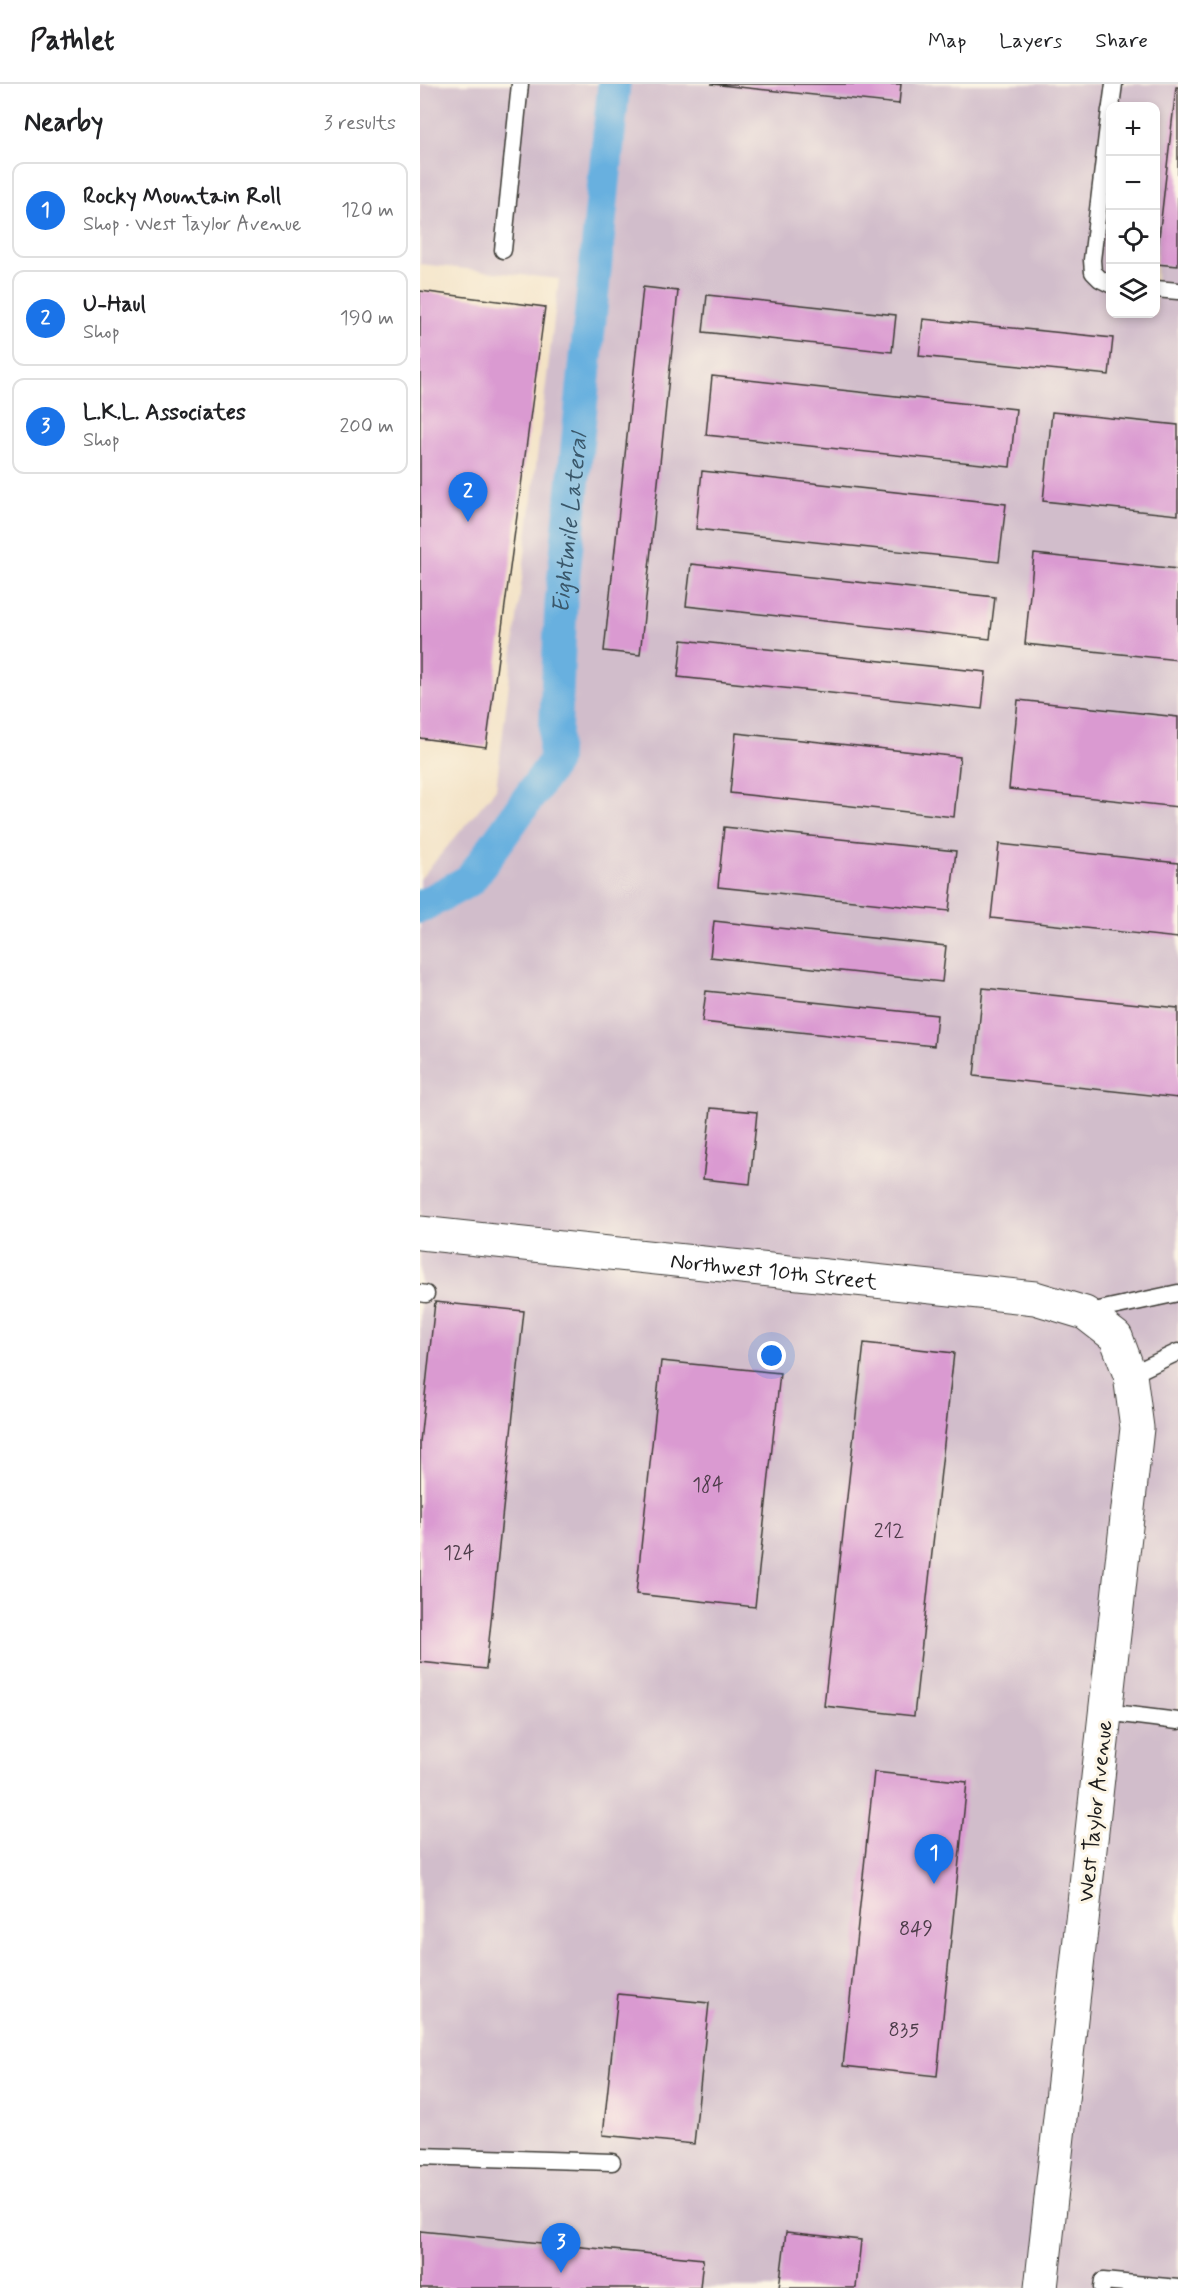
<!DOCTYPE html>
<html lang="en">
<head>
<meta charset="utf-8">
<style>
  body { margin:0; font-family:Mynerve,sans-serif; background:#f6f6f6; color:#202124 }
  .controls { position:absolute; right:18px; top:18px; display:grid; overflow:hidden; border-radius:12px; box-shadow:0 3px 9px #0003 }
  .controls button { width:54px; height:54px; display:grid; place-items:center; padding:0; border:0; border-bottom:2px solid #e0e0e0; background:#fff; color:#202124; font:30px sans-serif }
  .you { position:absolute; left:352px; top:1272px; width:21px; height:21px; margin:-15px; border:4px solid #fff; border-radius:50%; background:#1a73e8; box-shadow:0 0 0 9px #1a73e833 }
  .badge { display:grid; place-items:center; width:39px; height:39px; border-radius:50%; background:#1a73e8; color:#fff; font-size:20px; font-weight:700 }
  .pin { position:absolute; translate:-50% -50px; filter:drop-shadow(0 2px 3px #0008) }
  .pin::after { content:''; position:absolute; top:32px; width:21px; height:18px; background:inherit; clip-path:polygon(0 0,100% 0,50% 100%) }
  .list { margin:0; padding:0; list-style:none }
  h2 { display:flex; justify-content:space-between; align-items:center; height:78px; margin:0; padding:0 24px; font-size:26px }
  h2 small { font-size:20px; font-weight:400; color:#757577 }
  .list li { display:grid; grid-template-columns:39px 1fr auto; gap:18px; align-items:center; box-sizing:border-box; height:96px; margin:0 12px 12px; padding:0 12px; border:2px solid #e0e0e0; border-radius:12px }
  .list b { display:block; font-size:22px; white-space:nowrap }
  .list p { margin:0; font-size:20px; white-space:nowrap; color:#757577 }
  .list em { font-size:20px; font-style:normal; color:#757577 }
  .icon { flex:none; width:33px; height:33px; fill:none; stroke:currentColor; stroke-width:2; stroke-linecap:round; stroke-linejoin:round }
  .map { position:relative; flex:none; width:758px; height:2204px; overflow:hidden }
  header { display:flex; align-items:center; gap:36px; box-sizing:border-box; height:84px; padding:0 30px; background:#fff; border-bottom:2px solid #e0e0e0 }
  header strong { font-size:28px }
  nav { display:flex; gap:33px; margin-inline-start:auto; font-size:21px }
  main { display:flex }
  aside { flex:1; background:#fff }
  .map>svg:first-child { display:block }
  .industrial { fill:#d1bdcb; fill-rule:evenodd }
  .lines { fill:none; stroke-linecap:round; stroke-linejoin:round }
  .canal { stroke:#67b0df; stroke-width:33 }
  .building { fill:#da9ad1 }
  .service-casing { stroke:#3c3a35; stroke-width:19 }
  .minor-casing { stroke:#3c3a35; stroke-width:35 }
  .service { stroke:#fff; stroke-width:16 }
  .minor { stroke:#fff; stroke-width:33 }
  .labels { text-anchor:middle; stroke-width:6; stroke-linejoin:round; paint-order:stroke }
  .number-label { font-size:20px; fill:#4c3c49 }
  .street-label { font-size:22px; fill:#1c1c1c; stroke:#fcf5e5 }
  .water-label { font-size:24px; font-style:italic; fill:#3a576a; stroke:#fcf5e5 }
</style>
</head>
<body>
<header>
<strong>Pathlet</strong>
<nav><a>Map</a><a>Layers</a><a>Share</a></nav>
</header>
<main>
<aside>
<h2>Nearby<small>3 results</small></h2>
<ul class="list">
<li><span class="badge">1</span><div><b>Rocky Mountain Roll</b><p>Shop · West Taylor Avenue</p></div><em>120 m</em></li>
<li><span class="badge">2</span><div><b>U-Haul</b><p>Shop</p></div><em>190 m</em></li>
<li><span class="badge">3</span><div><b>L.K.L. Associates</b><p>Shop</p></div><em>200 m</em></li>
</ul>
</aside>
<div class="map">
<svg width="758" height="2204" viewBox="0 0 758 2204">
  <rect width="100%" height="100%" fill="#fcf5e5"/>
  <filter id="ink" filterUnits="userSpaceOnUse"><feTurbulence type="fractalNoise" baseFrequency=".0167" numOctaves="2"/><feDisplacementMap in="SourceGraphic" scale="12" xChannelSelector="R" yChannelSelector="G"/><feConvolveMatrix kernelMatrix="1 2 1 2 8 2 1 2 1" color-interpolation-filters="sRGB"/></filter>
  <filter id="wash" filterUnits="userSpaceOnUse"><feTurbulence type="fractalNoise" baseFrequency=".008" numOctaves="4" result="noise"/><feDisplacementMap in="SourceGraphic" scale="24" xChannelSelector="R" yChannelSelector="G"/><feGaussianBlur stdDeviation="1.35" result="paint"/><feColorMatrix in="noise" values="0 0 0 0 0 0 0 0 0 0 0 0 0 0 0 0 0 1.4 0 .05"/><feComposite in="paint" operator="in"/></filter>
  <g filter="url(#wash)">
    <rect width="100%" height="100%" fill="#f3e2c5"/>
    <!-- industrial -->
    <path class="industrial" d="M 0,0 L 758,0 L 758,2204 L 0,2204 L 0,795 L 76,705 L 139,195 L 0,180 ZM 690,22 L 736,22 L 736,230 L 690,230 Z"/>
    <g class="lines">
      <!-- canal -->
      <path class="canal" id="s1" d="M 0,823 L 50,796 L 134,678 L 141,519 L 194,0"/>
    </g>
    <g id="blocks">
      <!-- building -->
      <g class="building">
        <path d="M 291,0 L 481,0 L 479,20 Z"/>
        <path d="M 756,3 L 758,3 L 758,182 L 736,180 Z"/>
        <path d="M 223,203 L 258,207 L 220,571 L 184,567 Z"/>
        <path d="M 0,207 L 125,223 L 66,663 L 0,654 Z"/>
        <path d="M 287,211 L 476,231 L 472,268 L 283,248 Z"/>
        <path d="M 503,235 L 693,254 L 689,291 L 499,272 Z"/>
        <path d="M 292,292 L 596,325 L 590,383 L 286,351 Z"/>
        <path d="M 632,328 L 758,341 L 758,431 L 623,417 Z"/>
        <path d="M 282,387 L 586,420 L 579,478 L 276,445 Z"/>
        <path d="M 614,470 L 758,485 L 758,576 L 605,560 Z"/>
        <path d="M 271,480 L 575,513 L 570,555 L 266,522 Z"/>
        <path d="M 262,556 L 566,588 L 562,625 L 258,593 Z"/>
        <path d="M 598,616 L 758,633 L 758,723 L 589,705 Z"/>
        <path d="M 316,649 L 540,673 L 534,733 L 310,709 Z"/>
        <path d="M 304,743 L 536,767 L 529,827 L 298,803 Z"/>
        <path d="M 579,760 L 758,779 L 758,854 L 571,834 Z"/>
        <path d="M 294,837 L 526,862 L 522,898 L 290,873 Z"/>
        <path d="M 563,904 L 758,924 L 758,1014 L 554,992 Z"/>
        <path d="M 286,907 L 517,931 L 514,962 L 282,938 Z"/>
        <path d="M 291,1024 L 337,1028 L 330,1100 L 283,1095 Z"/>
        <path d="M 15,1218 L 104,1227 L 66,1585 L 0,1578 L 0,1358 Z"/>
        <path d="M 444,1259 L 534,1269 L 494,1632 L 404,1622 Z"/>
        <path d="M 241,1277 L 360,1289 L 335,1523 L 216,1510 Z"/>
        <path d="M 454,1688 L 547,1698 L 517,1992 L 423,1982 Z"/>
        <path d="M 198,1910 L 289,1919 L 274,2060 L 183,2051 Z"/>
        <path d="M 0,2147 L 283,2175 L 280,2204 L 0,2204 Z"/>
        <path d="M 366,2148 L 441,2156 L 436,2204 L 359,2204 Z"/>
      </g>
    </g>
  </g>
  <g filter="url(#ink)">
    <use href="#blocks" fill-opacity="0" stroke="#3c3a35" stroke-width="1.5"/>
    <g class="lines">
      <defs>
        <g id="service">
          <path d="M 691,22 L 694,0"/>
          <path d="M 690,26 L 672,176 L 673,188 L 680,195 L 690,200"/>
          <path d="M 83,166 L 100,0"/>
          <path d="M 736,205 L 758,207"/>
          <path d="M 0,1209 L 6,1210"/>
          <path d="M 665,1229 L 758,1209"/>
          <path d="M 710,1291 L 758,1268"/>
          <path d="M 685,1628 L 758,1637"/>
          <path d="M 0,2072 L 192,2078"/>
          <path d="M 682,2204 L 683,2197 L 758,2204"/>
        </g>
        <g id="minor">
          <path id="s2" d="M 0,1149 L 615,1214 L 665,1229 L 696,1253 L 710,1291 L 717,1344 L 621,2204"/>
        </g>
      </defs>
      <!-- service casing -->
      <use href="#service" class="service-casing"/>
      <!-- minor casing -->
      <use href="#minor" class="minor-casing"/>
      <!-- service -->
      <use href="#service" class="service"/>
      <!-- minor -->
      <use href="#minor" class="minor"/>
    </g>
  </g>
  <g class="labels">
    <!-- number labels -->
    <g class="number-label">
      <text x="288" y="1407">184</text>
      <text x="469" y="1453">212</text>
      <text x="39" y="1475">124</text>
      <text x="496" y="1851">849</text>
      <text x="484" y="1952">835</text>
    </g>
    <!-- street labels -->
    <g class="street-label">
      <text dy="8" stroke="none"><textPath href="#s2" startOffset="356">Northwest 10th Street</textPath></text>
      <text transform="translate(674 1727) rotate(-84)" y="8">West Taylor Avenue</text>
    </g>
    <!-- water labels -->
    <g class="water-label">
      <text dy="8" stroke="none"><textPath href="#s1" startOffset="441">Eightmile Lateral</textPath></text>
    </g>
  </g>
</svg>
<div class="controls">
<button>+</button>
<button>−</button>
<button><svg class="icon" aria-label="locate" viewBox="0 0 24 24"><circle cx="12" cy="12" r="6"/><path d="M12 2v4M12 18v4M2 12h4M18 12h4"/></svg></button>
<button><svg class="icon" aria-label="layers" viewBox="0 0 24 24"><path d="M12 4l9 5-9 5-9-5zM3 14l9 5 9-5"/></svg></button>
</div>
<div class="you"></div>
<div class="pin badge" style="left:514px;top:1800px">1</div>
<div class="pin badge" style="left:48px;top:438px">2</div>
<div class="pin badge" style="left:141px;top:2189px">3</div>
</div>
</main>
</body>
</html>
